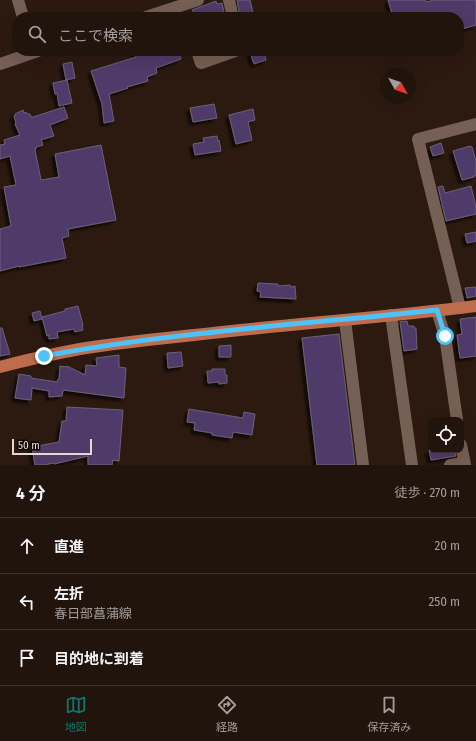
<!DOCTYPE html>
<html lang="ja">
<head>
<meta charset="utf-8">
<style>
  body { margin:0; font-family:"Fira Sans Condensed","Noto Sans JP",sans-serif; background:#291d15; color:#f1f3f6 }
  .controls { position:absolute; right:12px; bottom:12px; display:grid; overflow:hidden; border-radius:8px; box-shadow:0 4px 16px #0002 }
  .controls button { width:36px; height:36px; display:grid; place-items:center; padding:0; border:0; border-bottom:1px solid #3e332d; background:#21140c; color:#f1f3f6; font:20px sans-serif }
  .compass { position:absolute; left:380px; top:68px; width:36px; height:36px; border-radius:50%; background:#21140c; box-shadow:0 4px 16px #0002; rotate:130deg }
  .scale { position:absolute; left:12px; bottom:10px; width:80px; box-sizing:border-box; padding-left:4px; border:2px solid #e5d8d1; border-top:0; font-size:11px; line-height:14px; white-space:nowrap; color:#e5d8d1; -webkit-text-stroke:3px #0f0704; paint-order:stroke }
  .stop { position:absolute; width:12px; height:12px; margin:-9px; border:3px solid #4fc3f7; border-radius:50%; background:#fff }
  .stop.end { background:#4fc3f7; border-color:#fff; box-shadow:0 1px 4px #0008 }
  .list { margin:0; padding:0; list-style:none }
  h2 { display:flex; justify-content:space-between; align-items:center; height:52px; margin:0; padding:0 16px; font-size:17px }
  h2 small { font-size:13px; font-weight:400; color:#a29e9d }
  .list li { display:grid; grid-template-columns:26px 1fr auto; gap:12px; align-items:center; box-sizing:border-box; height:56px; padding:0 16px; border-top:1px solid #3e332d }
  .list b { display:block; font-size:15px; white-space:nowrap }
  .list p { margin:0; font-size:13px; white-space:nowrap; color:#a29e9d }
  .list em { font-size:13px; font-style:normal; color:#a29e9d }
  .icon { flex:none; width:22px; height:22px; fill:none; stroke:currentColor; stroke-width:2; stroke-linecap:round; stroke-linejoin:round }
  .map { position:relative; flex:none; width:476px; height:465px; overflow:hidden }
  .search { position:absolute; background:#21140c; box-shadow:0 4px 16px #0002; left:12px; right:12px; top:12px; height:44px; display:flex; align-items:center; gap:10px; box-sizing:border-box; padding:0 14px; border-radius:16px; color:#a29e9d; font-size:15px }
  .sheet { height:220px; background:#21140c }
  nav { display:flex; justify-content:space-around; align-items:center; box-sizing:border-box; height:56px; border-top:1px solid #3e332d; background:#21140c; font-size:11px; color:#a29e9d }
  nav a { display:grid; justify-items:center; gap:2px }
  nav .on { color:#0f766e }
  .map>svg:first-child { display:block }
  .building { fill:#503b6b; stroke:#6a6176; filter:url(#shadow) }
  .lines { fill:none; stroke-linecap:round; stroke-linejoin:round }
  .minor { stroke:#765f54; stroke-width:12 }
  .major { stroke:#bd6d4e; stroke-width:12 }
  .route { stroke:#4fc3f7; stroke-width:5 }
</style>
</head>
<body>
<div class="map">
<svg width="476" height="465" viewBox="0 0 476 465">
  <defs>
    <filter id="shadow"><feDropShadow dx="-3.5" dy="3.5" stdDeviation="1" flood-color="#0009"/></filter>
  </defs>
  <rect width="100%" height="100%" fill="#2c1a10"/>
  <!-- building -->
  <g class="building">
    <path d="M 237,0 L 250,0 L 254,17 L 240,17 Z"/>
    <path d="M 388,0 L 425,0 L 426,2 L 434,0 L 476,0 L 476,25 L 459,30 L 459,17 L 393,17 Z"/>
    <path d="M 216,1 L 217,4 L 222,3 L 225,17 L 195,17 L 192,10 Z"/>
    <path d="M 134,51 L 178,51 L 181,59 L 156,68 L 157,73 L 147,77 L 148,81 L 127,87 L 128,88 L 109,94 L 114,121 L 104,123 L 102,104 L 91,71 L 136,57 Z"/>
    <path d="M 250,51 L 264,51 L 266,60 L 254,64 L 254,62 L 253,62 Z"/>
    <path d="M 72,62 L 75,78 L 66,80 L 63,64 Z"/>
    <path d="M 67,80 L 72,103 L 59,106 L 57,93 L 55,94 L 53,83 Z"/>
    <path d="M 214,104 L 217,118 L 193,122 L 190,108 Z"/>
    <path d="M 64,107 L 68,118 L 50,125 L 54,136 L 41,140 L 43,145 L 36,147 L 36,149 L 35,150 L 41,180 L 59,177 L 55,154 L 101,145 L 116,220 L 68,229 L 69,236 L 62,238 L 66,258 L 19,267 L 19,266 L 0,271 L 0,229 L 11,226 L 4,187 L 16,185 L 10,156 L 0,159 L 0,145 L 5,144 L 4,140 L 20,135 L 15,124 L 16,123 L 14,116 L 15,116 L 15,114 L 23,110 L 24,113 L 26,112 L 27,114 L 30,114 L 31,117 L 33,117 Z"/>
    <path d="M 253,109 L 255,120 L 248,122 L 252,140 L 236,144 L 229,115 Z"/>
    <path d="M 217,136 L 218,141 L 219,140 L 221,151 L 195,155 L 193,144 L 204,142 L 203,138 Z"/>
    <path d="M 441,143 L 444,153 L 433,156 L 430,147 Z"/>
    <path d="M 470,146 L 472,147 L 476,161 L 476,176 L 473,176 L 474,177 L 462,180 L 453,151 Z"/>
    <path d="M 443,186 L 445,193 L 471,186 L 476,207 L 476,214 L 446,221 L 438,187 Z"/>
    <path d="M 476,232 L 476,241 L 467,243 L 465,234 Z"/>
    <path d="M 258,283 L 278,284 L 278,286 L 290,285 L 291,287 L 295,286 L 296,299 L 260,297 L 261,292 L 257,291 Z"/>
    <path d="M 476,287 L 476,296 L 467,298 L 465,288 Z"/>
    <path d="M 78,306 L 83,325 L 82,325 L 83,330 L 75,332 L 74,329 L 57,332 L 58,338 L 49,339 L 49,335 L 47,336 L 42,317 L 65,311 L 65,309 Z"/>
    <path d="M 40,311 L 42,319 L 34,321 L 32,313 Z"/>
    <path d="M 476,317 L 476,356 L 460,358 L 457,335 L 462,334 L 460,319 Z"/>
    <path d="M 407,321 L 408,326 L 414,326 L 414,328 L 416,328 L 417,349 L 404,351 L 400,322 Z"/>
    <path d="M 0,328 L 2,328 L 10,354 L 0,356 Z"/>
    <path d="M 339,334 L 355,465 L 317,465 L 302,338 Z"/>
    <path d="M 231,345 L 231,357 L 219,357 L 219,346 Z"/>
    <path d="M 181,352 L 183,366 L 168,368 L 167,353 Z"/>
    <path d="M 119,355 L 119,367 L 126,368 L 124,398 L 63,390 L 62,396 L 49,397 L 49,391 L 32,388 L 31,400 L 15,398 L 19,374 L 31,376 L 31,378 L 57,382 L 58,379 L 59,380 L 60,366 L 67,367 L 67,366 L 85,375 L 86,365 L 97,366 L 96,358 Z"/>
    <path d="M 212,369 L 225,369 L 225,375 L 227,375 L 227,383 L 219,384 L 219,382 L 208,383 L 207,371 L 212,371 Z"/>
    <path d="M 67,407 L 123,410 L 119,461 L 113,460 L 112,465 L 88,465 L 88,456 L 54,464 L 54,463 L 43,465 L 35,465 L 32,447 L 59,442 L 62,421 L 66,421 Z"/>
    <path d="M 189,409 L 243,418 L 244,412 L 255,414 L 252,435 L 233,432 L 232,438 L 212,435 L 212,433 L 194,430 L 195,423 L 187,422 Z"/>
    <path d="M 429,450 L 454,450 L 456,456 L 431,460 Z"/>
  </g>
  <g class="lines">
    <!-- minor -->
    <g class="minor">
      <path d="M 18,0 L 23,17"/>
      <path d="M 229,0 L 233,17"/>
      <path d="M 146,17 L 198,0"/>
      <path d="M 197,51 L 201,63 L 235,51"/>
      <path d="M 0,64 L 38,51"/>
      <path d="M 460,308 L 418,139 L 476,124"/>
      <path d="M 437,311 L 445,336 L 457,420"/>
      <path d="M 391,315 L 412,465"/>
      <path d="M 345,320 L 363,465"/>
      <path d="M 461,445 L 465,465"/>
      <path d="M 450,465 L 464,463"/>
    </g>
    <!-- major -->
    <path class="major" d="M 0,367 C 26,360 53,354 80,349 C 117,343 156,339 194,335 C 288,324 382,318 476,306"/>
  </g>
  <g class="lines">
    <!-- route -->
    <path class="route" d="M 44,356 C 174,332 306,324 437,310 L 445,336"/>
  </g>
</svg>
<div class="controls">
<button><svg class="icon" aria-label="locate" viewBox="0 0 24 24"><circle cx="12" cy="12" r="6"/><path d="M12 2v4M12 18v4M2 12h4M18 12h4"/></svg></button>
</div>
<svg class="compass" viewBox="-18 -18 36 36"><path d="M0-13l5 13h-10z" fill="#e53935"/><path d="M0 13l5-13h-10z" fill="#a29e9d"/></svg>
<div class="scale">50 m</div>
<div class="stop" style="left:445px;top:336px"></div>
<div class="stop end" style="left:44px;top:356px"></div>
<div class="search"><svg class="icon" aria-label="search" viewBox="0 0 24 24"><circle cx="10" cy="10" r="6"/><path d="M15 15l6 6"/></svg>ここで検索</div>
</div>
<section class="sheet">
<h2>4 分<small>徒歩 · 270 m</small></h2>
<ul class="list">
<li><svg class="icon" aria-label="ahead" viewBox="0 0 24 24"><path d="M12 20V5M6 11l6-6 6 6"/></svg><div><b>直進</b></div><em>20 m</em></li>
<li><svg class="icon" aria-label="left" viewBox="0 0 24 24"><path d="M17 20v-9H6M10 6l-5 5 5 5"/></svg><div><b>左折</b><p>春日部菖蒲線</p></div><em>250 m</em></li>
<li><svg class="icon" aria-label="arrive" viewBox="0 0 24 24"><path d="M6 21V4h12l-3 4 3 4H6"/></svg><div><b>目的地に到着</b></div></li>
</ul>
</section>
<nav>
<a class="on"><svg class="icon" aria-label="map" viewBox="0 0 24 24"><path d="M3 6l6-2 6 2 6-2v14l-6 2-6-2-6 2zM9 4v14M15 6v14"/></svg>地図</a>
<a><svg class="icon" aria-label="directions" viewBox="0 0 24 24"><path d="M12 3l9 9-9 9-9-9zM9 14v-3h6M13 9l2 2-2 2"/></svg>経路</a>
<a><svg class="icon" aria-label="saved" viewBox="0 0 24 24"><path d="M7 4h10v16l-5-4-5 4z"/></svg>保存済み</a>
</nav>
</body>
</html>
